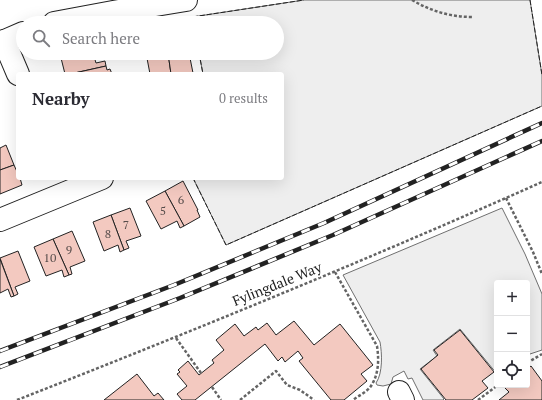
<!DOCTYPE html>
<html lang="en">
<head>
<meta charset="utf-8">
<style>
  body { margin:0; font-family:"PT Serif",serif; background:#f7f7f7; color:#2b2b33 }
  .controls { position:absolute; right:12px; bottom:12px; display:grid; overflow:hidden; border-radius:4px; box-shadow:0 4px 16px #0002 }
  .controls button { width:36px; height:36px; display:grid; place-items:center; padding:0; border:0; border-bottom:1px solid #e1e1e2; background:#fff; color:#2b2b33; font:20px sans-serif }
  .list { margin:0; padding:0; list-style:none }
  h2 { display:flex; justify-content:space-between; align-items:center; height:52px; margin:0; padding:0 16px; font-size:17px }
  h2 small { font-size:13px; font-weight:400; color:#7c7c81 }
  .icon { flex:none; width:22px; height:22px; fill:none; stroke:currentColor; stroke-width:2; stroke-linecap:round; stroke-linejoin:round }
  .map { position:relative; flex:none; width:542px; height:400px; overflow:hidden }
  .search { position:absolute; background:#fff; box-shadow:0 4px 16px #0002; left:16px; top:16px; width:268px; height:44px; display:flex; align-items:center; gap:10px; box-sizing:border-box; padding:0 14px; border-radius:22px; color:#7c7c81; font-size:15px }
  .panel { position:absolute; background:#fff; box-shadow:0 4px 16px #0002; left:16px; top:72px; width:268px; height:108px; border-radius:4px }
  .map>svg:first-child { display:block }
  .green { fill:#eee; stroke:#6f6f6f }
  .building { fill:#f3c9c0; stroke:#222 }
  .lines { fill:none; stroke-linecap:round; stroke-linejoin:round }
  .minor-casing { stroke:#222; stroke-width:24 }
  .path { stroke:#646464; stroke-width:2.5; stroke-dasharray:3 2; stroke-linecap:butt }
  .minor { stroke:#fff; stroke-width:22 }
  .rail-casing { stroke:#222; stroke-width:4.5 }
  .rail { stroke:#fff; stroke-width:3; stroke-dasharray:9; stroke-linecap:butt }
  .fence { stroke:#222; stroke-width:1; stroke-dasharray:5 2; stroke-linecap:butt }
  .labels { text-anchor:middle; stroke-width:3; stroke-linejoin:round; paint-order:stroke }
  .number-label { font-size:12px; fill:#564c4a }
  .street-label { font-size:14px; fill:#222; stroke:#fff }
</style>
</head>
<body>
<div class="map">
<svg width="542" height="400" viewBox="0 0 542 400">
  <rect width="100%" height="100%" fill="#fff"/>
  <!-- green -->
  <g class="green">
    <path d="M 304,0 L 530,0 L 542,75 L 542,106 L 226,245 L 193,178 L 282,178 L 282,74 L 203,74 L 199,53 L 277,53 L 277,23 L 193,23 L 192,17 Z"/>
    <path d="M 502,208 L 525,254 L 542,294 L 542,350 L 527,355 L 527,283 L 497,283 L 497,374 L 460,329 L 433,350 L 437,356 L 420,369 L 444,399 L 443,400 L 423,400 L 412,378 L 408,379 L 404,371 L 393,377 L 391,384 L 383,386 L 377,385 L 376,383 C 383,373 382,353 380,342 L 343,275 Z"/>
  </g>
  <!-- building -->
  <g class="building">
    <path d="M 64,53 L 93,53 L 96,63 L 105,61 L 106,66 L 70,74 L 65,74 L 60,54 Z"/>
    <path d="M 146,53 L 168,53 L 171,74 L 150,74 Z"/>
    <path d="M 168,53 L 189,53 L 193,73 L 171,74 Z"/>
    <path d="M 106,66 L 107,70 L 110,69 L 112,74 L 70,74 Z"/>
    <path d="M 6,145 L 14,165 L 0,170 L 0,148 Z"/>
    <path d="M 14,165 L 18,174 L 18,178 L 20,178 L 22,185 L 0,194 L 0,170 Z"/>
    <path d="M 183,181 L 198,210 L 197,210 L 200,217 L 184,226 L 165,191 Z"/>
    <path d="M 165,191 L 184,226 L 180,228 L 177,221 L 161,229 L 146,201 Z"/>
    <path d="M 130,208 L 141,236 L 126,241 L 129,248 L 124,250 L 111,215 Z"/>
    <path d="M 111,215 L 124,250 L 120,252 L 118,245 L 104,251 L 93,222 Z"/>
    <path d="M 72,231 L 85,261 L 70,267 L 72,274 L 69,275 L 53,239 Z"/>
    <path d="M 53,239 L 69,275 L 64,277 L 62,270 L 46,276 L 34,247 Z"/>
    <path d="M 18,251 L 30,281 L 15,287 L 18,294 L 14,296 L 0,258 Z"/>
    <path d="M 0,259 L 14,296 L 11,297 L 8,289 L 0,293 Z"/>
    <path d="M 294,321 L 314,345 L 340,324 L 373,365 L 361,374 L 367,381 L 344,400 L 331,400 L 299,361 L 303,358 L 298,351 L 285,362 L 282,357 L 278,361 L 265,344 L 195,400 L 182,400 L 177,394 L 187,386 L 177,374 L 180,372 L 178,370 L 188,361 L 199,375 L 214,363 L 212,360 L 224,350 L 216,340 L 235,324 L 244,336 L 256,327 L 258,330 L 267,323 L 276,335 Z"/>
    <path d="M 460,330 L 494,372 L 482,381 L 488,388 L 472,400 L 446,400 L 421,369 L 438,355 L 434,350 Z"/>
    <path d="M 531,366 L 542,381 L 542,400 L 499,400 L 509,392 L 504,387 L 507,385 L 527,385 L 527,369 Z"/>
    <path d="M 137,374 L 154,396 L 158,393 L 164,400 L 104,400 Z"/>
  </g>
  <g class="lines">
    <defs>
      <g id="minor">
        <path d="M 54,23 L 113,12 L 186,0"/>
        <path d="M 4,41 L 18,74"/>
        <path d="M 0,43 L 23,33"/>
        <path d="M 0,220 L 102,178"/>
        <path d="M 399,392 L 403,400"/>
      </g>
    </defs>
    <!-- minor casing -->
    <use href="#minor" class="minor-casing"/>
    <!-- path -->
    <g class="path">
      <path d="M 412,0 C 431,11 450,17 473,17"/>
      <path d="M 506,198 L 533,252 L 542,274"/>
      <path d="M 335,272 L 377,346 C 379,359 379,374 371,386 C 367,392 358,396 353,400"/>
      <path d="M 176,338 L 201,373"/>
      <path d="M 527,363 L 542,354"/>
      <path d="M 212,387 L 221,400"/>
      <path d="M 17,400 C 193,331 369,259 542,182"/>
      <path d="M 240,400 L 276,371 L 287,385 L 300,390 L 314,400"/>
      <path d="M 478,400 L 498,385"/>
    </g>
    <!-- minor -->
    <use href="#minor" class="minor"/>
    <defs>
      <g id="rail">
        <path d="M 0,351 L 174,285 L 324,223 L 542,123"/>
        <path d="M 0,367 L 180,298 L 333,235 L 542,141"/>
      </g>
    </defs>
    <!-- rail casing -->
    <use href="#rail" class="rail-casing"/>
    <!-- rail -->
    <use href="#rail" class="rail"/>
    <!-- fence -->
    <g class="fence">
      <path d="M 530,0 L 542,75"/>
      <path d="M 193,23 L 192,17 L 304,0"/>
      <path d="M 199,53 L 203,74"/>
      <path d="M 193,178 L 226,245 L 542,106"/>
    </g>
  </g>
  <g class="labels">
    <!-- number labels -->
    <g class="number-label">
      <text x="181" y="204">6</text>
      <text x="163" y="215">5</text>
      <text x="126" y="229">7</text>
      <text x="108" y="238">8</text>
      <text x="69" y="254">9</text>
      <text x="50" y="262">10</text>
    </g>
    <!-- street labels -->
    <g class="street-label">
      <text transform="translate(277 284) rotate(-22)" y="5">Fylingdale Way</text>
    </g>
  </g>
</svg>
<div class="controls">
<button>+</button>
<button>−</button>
<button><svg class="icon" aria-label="locate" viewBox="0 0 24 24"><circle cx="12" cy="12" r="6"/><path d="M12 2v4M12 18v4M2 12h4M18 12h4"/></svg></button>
</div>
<div class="search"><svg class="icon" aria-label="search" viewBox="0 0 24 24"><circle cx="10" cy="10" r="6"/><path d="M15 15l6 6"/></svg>Search here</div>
<section class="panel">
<h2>Nearby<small>0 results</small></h2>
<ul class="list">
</ul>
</section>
</div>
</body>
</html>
